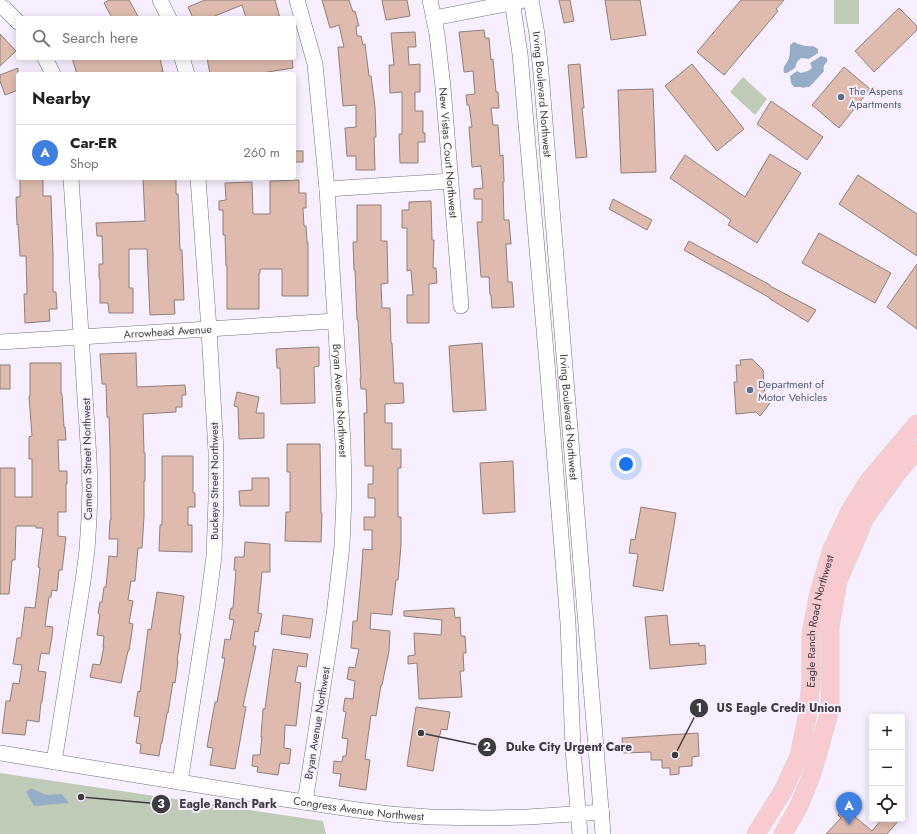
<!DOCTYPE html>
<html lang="en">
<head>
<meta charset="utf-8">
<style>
  body { margin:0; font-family:Jost,sans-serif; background:#f6f6f6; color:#202124 }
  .controls { position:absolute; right:12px; bottom:12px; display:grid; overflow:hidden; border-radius:4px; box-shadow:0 2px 10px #0003 }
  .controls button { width:36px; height:36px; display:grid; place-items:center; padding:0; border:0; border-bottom:1px solid #e0e0e0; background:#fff; color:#202124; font:20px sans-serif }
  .you { position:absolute; left:626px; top:464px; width:14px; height:14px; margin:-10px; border:3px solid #fff; border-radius:50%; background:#1a73e8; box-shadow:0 0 0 6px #1a73e833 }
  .badge { display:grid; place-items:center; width:26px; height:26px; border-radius:50%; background:#7c3aed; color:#fff; font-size:13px; font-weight:700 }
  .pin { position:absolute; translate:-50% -33px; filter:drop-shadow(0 1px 2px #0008) }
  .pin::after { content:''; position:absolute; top:21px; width:14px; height:12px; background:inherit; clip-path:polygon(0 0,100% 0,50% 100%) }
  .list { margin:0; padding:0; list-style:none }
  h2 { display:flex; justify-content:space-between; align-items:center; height:52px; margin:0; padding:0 16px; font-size:17px }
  h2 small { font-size:13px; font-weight:400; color:#757577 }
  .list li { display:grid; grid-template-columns:26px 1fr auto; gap:12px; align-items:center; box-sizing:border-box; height:56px; padding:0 16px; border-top:1px solid #e0e0e0 }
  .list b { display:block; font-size:15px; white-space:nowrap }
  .list p { margin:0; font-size:13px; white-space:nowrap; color:#757577 }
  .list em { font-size:13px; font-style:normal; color:#757577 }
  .icon { flex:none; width:22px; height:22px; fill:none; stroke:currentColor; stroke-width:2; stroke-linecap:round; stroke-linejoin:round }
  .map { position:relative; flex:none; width:917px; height:834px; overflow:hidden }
  .search { position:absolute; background:#fff; box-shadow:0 2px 10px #0003; left:16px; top:16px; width:280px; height:44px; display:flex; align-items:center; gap:10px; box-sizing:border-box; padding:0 14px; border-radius:4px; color:#757577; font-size:15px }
  .panel { position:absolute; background:#fff; box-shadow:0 2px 10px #0003; left:16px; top:72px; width:280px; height:108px; border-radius:4px }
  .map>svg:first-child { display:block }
  .green { fill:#c0cbb7 }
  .water { fill:#97adc7 }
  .building { fill:#dfbbaf; stroke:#907e79 }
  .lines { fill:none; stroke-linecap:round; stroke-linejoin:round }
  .minor-casing { stroke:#756e7c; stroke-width:16 }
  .major-casing { stroke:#d8d8d9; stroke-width:19 }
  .minor { stroke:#fff; stroke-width:15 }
  .major { stroke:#f8cbd1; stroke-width:18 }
  .service-dot { fill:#5c6f8a; stroke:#f7efff; stroke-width:1.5 }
  .labels { text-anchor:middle; stroke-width:4; stroke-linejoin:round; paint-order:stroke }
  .service-label { font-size:11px; fill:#4e5e75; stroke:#f7efff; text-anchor:start }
  .street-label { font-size:11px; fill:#3e3b41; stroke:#f7efff }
  .leader { fill:none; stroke:#3e3b41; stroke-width:1.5 }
  .callout-dot { fill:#3e3b41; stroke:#f7efff; stroke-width:1.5 }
  .mark-label { font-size:12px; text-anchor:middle; font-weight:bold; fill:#fff }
  .callout-label { font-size:12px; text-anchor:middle; font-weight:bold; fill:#3e3b41; stroke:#f7efff; stroke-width:4; stroke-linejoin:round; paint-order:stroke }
</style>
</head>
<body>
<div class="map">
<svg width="917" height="834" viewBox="0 0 917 834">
  <rect width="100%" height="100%" fill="#f7efff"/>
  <!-- green -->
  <g class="green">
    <rect x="834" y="0" width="25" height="24"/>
    <path d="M 743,77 L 767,99 L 755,115 L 730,92 Z"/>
    <path d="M 0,773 L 323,821 L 326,834 L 0,834 Z"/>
  </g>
  <!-- water -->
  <g class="water">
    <path d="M 794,42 C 800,45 806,47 813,46 L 818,49 L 818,53 L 809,59 L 801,58 L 797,62 L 795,68 L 787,73 L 784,73 C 782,66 787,64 789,58 C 790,54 790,49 790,45 Z"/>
    <path d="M 821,56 L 827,58 L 827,62 C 824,65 823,67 824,71 C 819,76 815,82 809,87 L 806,87 L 803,88 L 801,87 L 794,87 L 791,83 L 790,76 L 797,71 L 801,73 L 808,71 L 812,68 L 810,63 Z"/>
    <path d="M 31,788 L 46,795 L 62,794 L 69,803 L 34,806 L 26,792 Z"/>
  </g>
  <!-- building -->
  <g class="building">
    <path d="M 109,0 L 129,0 L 139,18 L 112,18 L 104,3 Z"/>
    <path d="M 205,0 L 275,0 L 280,18 L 246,18 L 242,5 L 210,18 L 193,18 L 188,7 Z"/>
    <path d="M 322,0 L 349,0 L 353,12 L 355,11 L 359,26 L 356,26 L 357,36 L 361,36 L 363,45 L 365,44 L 369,76 L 371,76 L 375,107 L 376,137 L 374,137 L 375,170 L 356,170 L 356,156 L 347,156 L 345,128 L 356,127 L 356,105 L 343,106 L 338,47 L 344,47 L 339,25 L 330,28 Z"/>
    <path d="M 382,0 L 407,0 L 410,16 L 386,20 Z"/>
    <path d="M 559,0 L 570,0 L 574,21 L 564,23 Z"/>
    <path d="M 605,0 L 640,0 L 646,35 L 611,40 Z"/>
    <path d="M 741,0 L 784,0 L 776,9 L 778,11 L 724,75 L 697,52 Z"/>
    <path d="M 899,8 L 917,26 L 917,30 L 874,72 L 855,51 Z"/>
    <path d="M 484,30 L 485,38 L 489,38 L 491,60 L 493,59 L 496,92 L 498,92 L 499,108 L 491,108 L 493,125 L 498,125 L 500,156 L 503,155 L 504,182 L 503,182 L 504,220 L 509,220 L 511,244 L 506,244 L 508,282 L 512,282 L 514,307 L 492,308 L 491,295 L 490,295 L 489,277 L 481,277 L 477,222 L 482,222 L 482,199 L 474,199 L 474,189 L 483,188 L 481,166 L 472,167 L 469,127 L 472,127 L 469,105 L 467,105 L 466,95 L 475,94 L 473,71 L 464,72 L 459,32 Z"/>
    <path d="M 415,32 L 416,47 L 408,47 L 409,65 L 420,64 L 420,92 L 415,92 L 415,111 L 423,111 L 423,133 L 425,133 L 425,142 L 418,142 L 418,163 L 400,163 L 399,134 L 402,134 L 402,92 L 390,93 L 389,65 L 394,65 L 391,33 Z"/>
    <path d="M 0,34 L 16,51 L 0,66 Z"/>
    <path d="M 72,58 L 160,58 L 163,72 L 156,73 L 156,74 L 77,74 Z"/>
    <path d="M 207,58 L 292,58 L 293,68 L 255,74 L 210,74 Z"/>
    <path d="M 580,64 L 584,108 L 582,108 L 587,157 L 576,158 L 568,65 Z"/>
    <path d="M 692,64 L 744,129 L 717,151 L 665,86 Z"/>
    <path d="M 844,67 L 870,89 L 839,128 L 812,105 Z"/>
    <path d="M 18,68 L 18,90 L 5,95 L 0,81 L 0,75 Z"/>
    <path d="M 653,89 L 656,172 L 621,173 L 618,90 Z"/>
    <path d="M 771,101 L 823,137 L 807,160 L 757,124 Z"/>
    <rect x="294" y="151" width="9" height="11"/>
    <path d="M 770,154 L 801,173 L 757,243 L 728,225 L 731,220 L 670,178 L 685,155 L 745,197 Z"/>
    <path d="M 858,175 L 917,214 L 917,256 L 839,204 Z"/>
    <path d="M 20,178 L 43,178 L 43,196 L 51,196 L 53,255 L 53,292 L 56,292 L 57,309 L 49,309 L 50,321 L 25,323 L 24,294 L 27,294 L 26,256 L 20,256 L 18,224 L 17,225 L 16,197 L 20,197 Z"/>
    <path d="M 143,178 L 176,178 L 176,194 L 178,194 L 180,250 L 182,250 L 184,300 L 174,300 L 175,314 L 150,315 L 147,249 L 129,249 L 129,288 L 133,288 L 133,313 L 109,313 L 108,303 L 100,303 L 100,278 L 99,278 L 99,264 L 103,264 L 102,236 L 97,236 L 96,223 L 145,221 Z"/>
    <path d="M 299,180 L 299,193 L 306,193 L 306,208 L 303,208 L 304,226 L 306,226 L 307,242 L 308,242 L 308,296 L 282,296 L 282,269 L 260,269 L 260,273 L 259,273 L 259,309 L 227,309 L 227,266 L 226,266 L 225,235 L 223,235 L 223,210 L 219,210 L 219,201 L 226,200 L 225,183 L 252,182 L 253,214 L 270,214 L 270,181 Z"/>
    <path d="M 613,199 L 652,220 L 647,230 L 609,209 Z"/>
    <path d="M 431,201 L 432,240 L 434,240 L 433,268 L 436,268 L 437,283 L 429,284 L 429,323 L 407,323 L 407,295 L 413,295 L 411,270 L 407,271 L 407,228 L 402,228 L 402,210 L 409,210 L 409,202 Z"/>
    <path d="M 357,205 L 381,205 L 381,241 L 387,241 L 388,283 L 381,284 L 382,308 L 390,308 L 391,343 L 392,343 L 394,383 L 403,383 L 404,403 L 385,404 L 385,423 L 392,423 L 392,449 L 401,449 L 401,468 L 398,468 L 398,517 L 401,517 L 401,545 L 398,580 L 396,580 L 392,615 L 371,613 L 370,629 L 390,631 L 389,651 L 382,685 L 381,685 L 376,716 L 371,715 L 365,759 L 370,760 L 366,790 L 339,786 L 341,774 L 333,773 L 334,761 L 342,762 L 343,756 L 346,756 L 348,739 L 342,738 L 346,712 L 343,711 L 345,698 L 353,699 L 355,681 L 347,679 L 349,667 L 355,668 L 359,649 L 351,648 L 353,621 L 357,621 L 361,578 L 363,549 L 372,550 L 372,530 L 364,530 L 364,517 L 375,517 L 375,498 L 368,498 L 368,484 L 373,484 L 373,466 L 365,466 L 364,413 L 367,413 L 366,389 L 361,389 L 360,378 L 361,378 L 358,320 L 357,320 L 355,270 L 354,270 L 353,242 L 357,242 Z"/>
    <path d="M 819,233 L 891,273 L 875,303 L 802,263 Z"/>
    <path d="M 689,241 L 770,285 L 770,286 L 816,310 L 808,322 L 770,299 L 770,298 L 684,250 Z"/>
    <path d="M 917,264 L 917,329 L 887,307 Z"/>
    <path d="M 482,343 L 486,410 L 453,412 L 449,346 Z"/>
    <path d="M 319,347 L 319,366 L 314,367 L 315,403 L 281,404 L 280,368 L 277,368 L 276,349 Z"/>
    <path d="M 136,353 L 137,387 L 185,385 L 186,395 L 182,395 L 182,407 L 176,407 L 176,412 L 143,414 L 144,453 L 145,453 L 145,481 L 144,481 L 144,517 L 142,548 L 138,548 L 135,581 L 131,581 L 128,600 L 133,601 L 129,623 L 133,624 L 129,651 L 128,651 L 121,683 L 90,677 L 93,664 L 100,665 L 104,647 L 103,647 L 104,636 L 97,635 L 100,614 L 98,613 L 100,602 L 102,602 L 104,587 L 106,587 L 109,556 L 117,557 L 118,539 L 109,539 L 110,520 L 111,520 L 110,448 L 109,417 L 107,417 L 106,384 L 102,384 L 100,354 Z"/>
    <path d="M 752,359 L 763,370 L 765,397 L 771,402 L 760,416 L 756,412 L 736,414 L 734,382 L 737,382 L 736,365 L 741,365 L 740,360 Z"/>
    <path d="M 30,363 L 61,363 L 61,394 L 62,394 L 64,427 L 65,427 L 66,440 L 58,440 L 59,471 L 67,471 L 67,484 L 66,484 L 66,512 L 58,512 L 58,536 L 66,537 L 62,570 L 59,570 L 57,591 L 52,590 L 51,597 L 49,597 L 45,626 L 53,627 L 52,637 L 49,654 L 41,653 L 38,671 L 46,672 L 42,702 L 41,702 L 39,722 L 27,720 L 25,735 L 2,733 L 6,701 L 10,701 L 13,683 L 19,684 L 22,665 L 13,664 L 17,638 L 21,638 L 25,607 L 35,608 L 40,568 L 38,567 L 43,528 L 36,528 L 36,526 L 16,526 L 15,560 L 12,560 L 9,594 L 0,594 L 0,468 L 15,468 L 15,497 L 32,497 L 32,459 L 29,459 L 29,437 L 32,436 L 29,396 L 30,396 Z"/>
    <rect x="0" y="365" width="10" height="24"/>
    <path d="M 237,392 L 259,397 L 256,413 L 264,413 L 264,438 L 239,439 L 238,407 L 234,406 Z"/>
    <path d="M 287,444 L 320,444 L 321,513 L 322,513 L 321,542 L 285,541 L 286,512 L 290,512 L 290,472 L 287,472 Z"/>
    <path d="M 162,456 L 193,456 L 193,493 L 195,493 L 195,507 L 188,507 L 188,525 L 192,525 L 192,552 L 159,551 L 160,525 L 162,525 Z"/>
    <path d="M 513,461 L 515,512 L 483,514 L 480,463 Z"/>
    <path d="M 252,478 L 269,478 L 269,506 L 240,506 L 239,491 L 252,490 Z"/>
    <path d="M 641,507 L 676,513 L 663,591 L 633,586 L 638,554 L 629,553 L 631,539 L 635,540 Z"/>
    <path d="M 245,542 L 270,544 L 270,572 L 262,572 L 258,613 L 262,614 L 258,632 L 255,631 L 253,646 L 256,646 L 243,706 L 246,707 L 235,769 L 210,765 L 213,748 L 207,747 L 215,702 L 217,702 L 225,658 L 222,658 L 225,639 L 230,640 L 234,620 L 229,619 L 231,608 L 233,608 L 236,570 L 234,570 L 235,557 L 244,557 Z"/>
    <path d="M 157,592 L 184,596 L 179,634 L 181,634 L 177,661 L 178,661 L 175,683 L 173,682 L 168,713 L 167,713 L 162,743 L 161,743 L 159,756 L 140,753 L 141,744 L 136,743 L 140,717 L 134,716 L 138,691 L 140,692 L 148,629 L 151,630 Z"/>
    <path d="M 454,608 L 455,618 L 460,617 L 461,636 L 465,636 L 466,653 L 463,653 L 464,671 L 460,671 L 462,697 L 419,699 L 417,663 L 408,664 L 408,656 L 415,655 L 414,633 L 441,635 L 442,620 L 404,616 L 404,611 Z"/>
    <path d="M 283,615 L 313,619 L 310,638 L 281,634 Z"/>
    <path d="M 667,615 L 670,645 L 699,643 L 699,646 L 705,645 L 706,664 L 650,669 L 645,617 Z"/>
    <path d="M 273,649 L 308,654 L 306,667 L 298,666 L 295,682 L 301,683 L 296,726 L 285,725 L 284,748 L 291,749 L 289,764 L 280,763 L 278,775 L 257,772 L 258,767 L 252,766 L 253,755 L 260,755 L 262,737 L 261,737 L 263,709 L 265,709 Z"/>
    <path d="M 416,707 L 450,712 L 447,730 L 441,729 L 440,735 L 439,735 L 433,771 L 407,766 Z"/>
    <path d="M 698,733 L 699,756 L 692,757 L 692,766 L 679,767 L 679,774 L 670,775 L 670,768 L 662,768 L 662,760 L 651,760 L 651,752 L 623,753 L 622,738 Z"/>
    <path d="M 846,806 L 856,815 L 855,817 L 872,831 L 882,819 L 900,819 L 887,834 L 826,834 L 841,818 L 838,815 Z"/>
  </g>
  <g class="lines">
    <defs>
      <g id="minor">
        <path d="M 160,0 L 169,18"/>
        <path id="s1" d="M 297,0 L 315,64 L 327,189 L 343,443 L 344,496 L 342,546 L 334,615 L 305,802"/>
        <path id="s2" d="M 430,0 L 437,34 L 443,87 L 461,306"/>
        <path d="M 512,0 L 520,54 L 548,375 L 568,623 L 573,749 L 580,834"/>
        <path id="s3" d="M 531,0 L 537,34 L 541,73 L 603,834"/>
        <path d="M 0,6 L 5,9 L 18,22"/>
        <path d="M 434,18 L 521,1"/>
        <path d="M 45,58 L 53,74"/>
        <path d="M 182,58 L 187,74"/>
        <path d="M 327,189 L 451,181"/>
        <path id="s4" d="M 0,342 L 335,321"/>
        <path id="s5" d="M 0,753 L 284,799 L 358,810 L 390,814 L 430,817 L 489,818 L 528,817 L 602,812"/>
        <path d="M 54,762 L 83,581 L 87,550 L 89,519 L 90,489 L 89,459 L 71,178"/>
        <path d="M 180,782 L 207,610 L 214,556 L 216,500 L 216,452 L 209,329 L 198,178"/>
      </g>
      <g id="major">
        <path id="s6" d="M 756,834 L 783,791 L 799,756 L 807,718 L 811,681 L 811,633 L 819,592 L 832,549 L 850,511 L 868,482 L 917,424"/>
        <path d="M 783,834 L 799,806 L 812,774 L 830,710 L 830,627 L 838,581 L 865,518 L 897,473 L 917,450"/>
      </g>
    </defs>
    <!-- minor casing -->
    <use href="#minor" class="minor-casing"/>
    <!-- major casing -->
    <use href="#major" class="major-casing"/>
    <!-- minor -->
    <use href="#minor" class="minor"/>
    <!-- major -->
    <use href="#major" class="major"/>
  </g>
  <!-- markers -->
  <g class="service-dot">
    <circle cx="841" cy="97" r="4"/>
    <circle cx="750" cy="390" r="4"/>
  </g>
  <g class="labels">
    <!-- service labels -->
    <g class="service-label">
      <text x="849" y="95">The Aspens<tspan x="849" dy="13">Apartments</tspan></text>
      <text x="758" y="388">Department of<tspan x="758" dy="13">Motor Vehicles</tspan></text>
    </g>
    <!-- street labels -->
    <g class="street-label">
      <text dy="4" stroke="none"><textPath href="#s3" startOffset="95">Irving Boulevard Northwest</textPath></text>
      <text dy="4" stroke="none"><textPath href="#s2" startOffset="154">New Vistas Court Northwest</textPath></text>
      <text dy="4" stroke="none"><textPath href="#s4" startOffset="168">Arrowhead Avenue</textPath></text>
      <text dy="4" stroke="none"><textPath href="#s1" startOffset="404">Bryan Avenue Northwest</textPath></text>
      <text dy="4" stroke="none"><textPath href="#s3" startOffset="419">Irving Boulevard Northwest</textPath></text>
      <text transform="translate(87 459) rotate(-91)" y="4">Cameron Street Northwest</text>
      <text transform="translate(214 481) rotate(-90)" y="4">Buckeye Street Northwest</text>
      <text dy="4" stroke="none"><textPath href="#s6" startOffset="226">Eagle Ranch Road Northwest</textPath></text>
      <text transform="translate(317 723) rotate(-81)" y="4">Bryan Avenue Northwest</text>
      <text dy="4" stroke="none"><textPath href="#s5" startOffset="363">Congress Avenue Northwest</textPath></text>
    </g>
  </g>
  <!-- callouts -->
  <path class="leader" d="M675 755L699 708M421 733L487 747M81 797L161 804"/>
  <g class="callout-dot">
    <circle cx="675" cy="755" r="4"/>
    <circle cx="421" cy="733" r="4"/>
    <circle cx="81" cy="797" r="4"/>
    <circle cx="699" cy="708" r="10"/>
    <circle cx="487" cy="747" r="10"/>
    <circle cx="161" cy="804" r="10"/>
  </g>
  <g class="mark-label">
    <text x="699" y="712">1</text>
    <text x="487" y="751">2</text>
    <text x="161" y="808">3</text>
  </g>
  <g class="callout-label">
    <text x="779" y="712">US Eagle Credit Union</text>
    <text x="569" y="751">Duke City Urgent Care</text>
    <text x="228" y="808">Eagle Ranch Park</text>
  </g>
</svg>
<div class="controls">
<button>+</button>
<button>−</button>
<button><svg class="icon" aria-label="locate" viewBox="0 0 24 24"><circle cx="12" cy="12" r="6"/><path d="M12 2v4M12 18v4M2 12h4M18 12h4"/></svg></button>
</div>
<div class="you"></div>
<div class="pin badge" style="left:849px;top:825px;background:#3f7fe0">A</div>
<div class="search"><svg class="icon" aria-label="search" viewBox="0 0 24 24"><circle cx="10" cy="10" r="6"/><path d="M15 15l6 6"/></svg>Search here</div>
<section class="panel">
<h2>Nearby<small></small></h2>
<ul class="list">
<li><span class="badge" style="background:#3f7fe0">A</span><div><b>Car-ER</b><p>Shop</p></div><em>260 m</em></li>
</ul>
</section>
</div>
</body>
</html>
